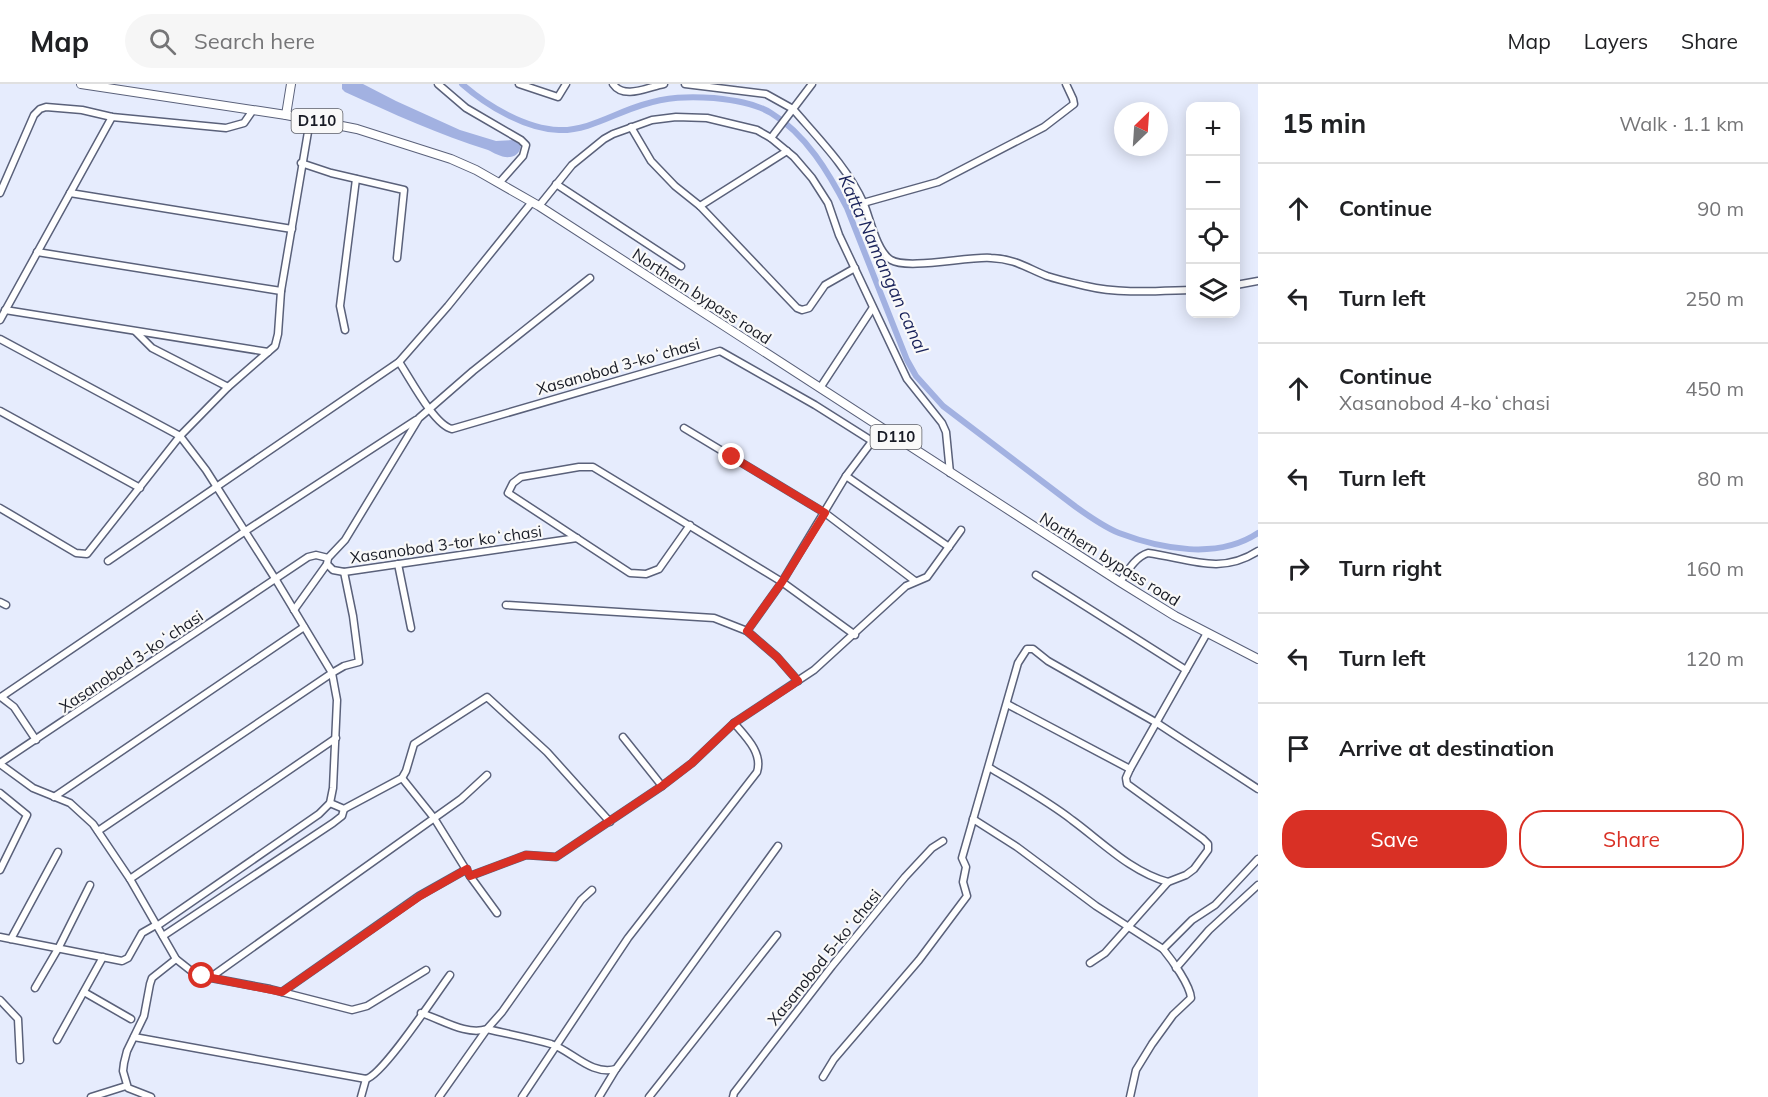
<!DOCTYPE html>
<html lang="en">
<head>
<meta charset="utf-8">
<style>
  body { margin:0; font-family:Mulish,sans-serif; background:#f6f6f6; color:#202124 }
  .controls { position:absolute; right:18px; top:18px; display:grid; overflow:hidden; border-radius:12px; box-shadow:0 3px 15px #0003 }
  .controls button { width:54px; height:54px; display:grid; place-items:center; padding:0; border:0; border-bottom:2px solid #e0e0e0; background:#fff; color:#202124; font:30px sans-serif }
  .compass { position:absolute; left:1114px; top:18px; width:54px; height:54px; border-radius:50%; background:#fff; box-shadow:0 3px 15px #0003; rotate:25deg }
  .stop { position:absolute; width:18px; height:18px; margin:-14px; border:4px solid #d93025; border-radius:50%; background:#fff }
  .stop.end { background:#d93025; border-color:#fff; box-shadow:0 2px 6px #0008 }
  .list { margin:0; padding:0; list-style:none }
  h2 { display:flex; justify-content:space-between; align-items:center; height:78px; margin:0; padding:0 24px; font-size:26px }
  h2 small { font-size:20px; font-weight:400; color:#757577 }
  .list li { display:grid; grid-template-columns:39px 1fr auto; gap:18px; align-items:center; box-sizing:border-box; height:90px; padding:0 24px; border-top:2px solid #e0e0e0 }
  .list b { display:block; font-size:22px; white-space:nowrap }
  .list p { margin:0; font-size:20px; white-space:nowrap; color:#757577 }
  .list em { font-size:20px; font-style:normal; color:#757577 }
  .actions { display:flex; gap:12px; padding:18px 24px }
  .actions a { flex:1; padding:14px 0; border:2px solid #d93025; border-radius:24px; text-align:center; font-size:21px; color:#d93025 }
  .actions .main { background:#d93025; color:#fff }
  .icon { flex:none; width:33px; height:33px; fill:none; stroke:currentColor; stroke-width:2; stroke-linecap:round; stroke-linejoin:round }
  .map { position:relative; flex:none; width:1258px; height:1013px; overflow:hidden }
  header { display:flex; align-items:center; gap:36px; box-sizing:border-box; height:84px; padding:0 30px; background:#fff; border-bottom:2px solid #e0e0e0 }
  header strong { font-size:28px }
  nav { display:flex; gap:33px; margin-inline-start:auto; font-size:21px }
  .search { width:420px; height:54px; background:#f6f6f6; display:flex; align-items:center; gap:15px; box-sizing:border-box; padding:0 21px; border-radius:33px; color:#757577; font-size:22px }
  main { display:flex }
  aside { flex:1; background:#fff }
  .map>svg:first-child { display:block }
  .water { fill:#a2b1e1 }
  .lines { fill:none; stroke-linecap:round; stroke-linejoin:round }
  .canal { stroke:#a2b1e1; stroke-width:6 }
  .minor-casing { stroke:#5a617a; stroke-width:9 }
  .major-casing { stroke:#5a617a; stroke-width:10 }
  .minor { stroke:#fff; stroke-width:6 }
  .major { stroke:#fff; stroke-width:8 }
  .route { stroke:#d93025; stroke-width:8 }
  .labels { text-anchor:middle; stroke-width:4.5; stroke-linejoin:round; paint-order:stroke }
  .shield { fill:#f9f9f9; stroke:#5c5e65; stroke-width:1.5 }
  .shield-label { font-size:15px; font-weight:bold; fill:#181b25 }
  .street-label { font-size:16px; fill:#181b25; stroke:#f9f9f9 }
  .water-label { font-size:18px; font-style:italic; fill:#19225a; stroke:#f9f9f9 }
</style>
</head>
<body>
<header>
<strong>Map</strong>
<div class="search"><svg class="icon" aria-label="search" viewBox="0 0 24 24"><circle cx="10" cy="10" r="6"/><path d="M15 15l6 6"/></svg>Search here</div>
<nav><a>Map</a><a>Layers</a><a>Share</a></nav>
</header>
<main>
<div class="map">
<svg width="1258" height="1013" viewBox="0 0 1258 1013">
  <rect width="100%" height="100%" fill="#e6ecfd"/>
  <!-- water -->
  <path class="water" d="M 342,0 L 363,0 L 396,17 L 460,46 L 496,57 L 514,56 L 521,61 C 520,68 517,72 510,73 C 502,74 494,69 488,66 C 439,51 392,29 345,8 L 342,5 Z"/>
  <g class="lines">
    <!-- canal -->
    <path class="canal" d="M 462,0 C 487,22 526,45 559,46 C 588,47 615,29 642,21 C 667,13 688,12 714,14 C 732,16 755,19 771,29 C 806,50 829,89 847,124 L 907,276 L 916,292 L 943,322 L 1076,423 C 1090,433 1104,443 1119,449 C 1161,465 1218,476 1258,449"/>
    <defs>
      <g id="minor">
        <path d="M 438,0 L 466,24 L 521,56 L 526,61 L 523,72 L 500,98"/>
        <path d="M 519,0 L 558,13 L 566,0"/>
        <path d="M 613,0 C 624,16 648,3 664,0"/>
        <path d="M 685,0 L 766,10 L 793,25 L 771,54"/>
        <path d="M 812,0 L 793,25 C 818,54 848,84 864,120 C 870,135 877,168 891,176 C 908,186 969,172 991,174 C 1015,175 1025,183 1047,192 C 1059,196 1073,199 1086,202 C 1119,210 1157,207 1190,206"/>
        <path d="M 631,43 L 651,77 L 675,102 L 700,122 L 797,224 L 802,226 L 809,224 L 825,201 L 855,184"/>
        <path d="M 301,79 L 331,89 L 404,106 L 397,174"/>
        <path d="M 556,100 L 681,182"/>
        <path d="M 0,109 L 34,31 L 40,25 L 46,23 L 82,26 L 112,33 L 226,44 L 244,39 L 253,26"/>
        <path d="M 70,109 L 292,145"/>
        <path d="M 863,119 L 938,98 L 1044,43 L 1074,20 L 1073,15 L 1066,0"/>
        <path d="M 539,122 L 572,81 L 604,55 L 613,50 L 652,36 L 676,33 L 707,34 L 757,46 L 771,54 L 794,73 L 812,94 L 828,119 L 839,151 L 907,295 L 942,339 L 946,348 L 950,389"/>
        <path d="M 700,122 L 787,67"/>
        <path d="M 37,168 L 281,207"/>
        <path d="M 1236,201 L 1258,197"/>
        <path d="M 5,226 L 268,268"/>
        <path d="M 0,236 L 112,33"/>
        <path d="M 345,246 L 340,222 L 356,95"/>
        <path d="M 136,248 L 152,264 L 228,303"/>
        <path d="M 0,255 L 180,352 L 206,386 L 276,496 L 332,589 L 337,616 L 333,704 L 330,719 L 319,730 L 157,842"/>
        <path d="M 399,278 C 410,294 434,341 452,345 L 720,267 L 815,321 L 872,357"/>
        <path d="M 820,304 L 872,225"/>
        <path d="M 0,327 L 140,404"/>
        <path d="M 684,344 L 825,429 L 915,497"/>
        <path d="M 882,344 L 846,392 L 949,463"/>
        <path d="M 0,424 L 76,469 L 87,470 L 180,352 L 228,303 L 275,262 L 278,250 L 281,207 L 310,36"/>
        <path d="M 690,441 L 659,485 L 646,490 L 630,489 L 508,409 L 513,399 L 521,393 L 579,383 L 593,383 L 782,498 L 855,551"/>
        <path d="M 328,474 L 327,480 L 333,486 L 344,488 L 577,454"/>
        <path d="M 108,477 L 399,278 L 448,222 L 532,118"/>
        <path d="M 398,480 L 411,544"/>
        <path d="M 1036,491 L 1186,586"/>
        <path d="M 1120,498 C 1127,488 1135,473 1148,469 C 1187,474 1220,492 1258,467"/>
        <path d="M 0,518 L 6,521"/>
        <path d="M 506,521 L 714,534 L 747,547"/>
        <path d="M 294,526 L 327,480"/>
        <path d="M 798,597 L 777,573 L 747,547 L 782,498 L 846,392"/>
        <path d="M 1,613 L 244,448 L 416,336"/>
        <path d="M 1,613 L 14,623 L 36,656"/>
        <path d="M 1007,620 L 1130,685 L 1207,549"/>
        <path d="M 623,653 L 662,702"/>
        <path d="M 0,679 L 308,473 L 316,471 L 328,474 L 345,456 L 419,334 L 473,287 L 590,194"/>
        <path d="M 0,680 L 33,704 L 70,719 L 93,740 L 130,795 L 176,875 L 195,890 L 206,893 L 270,905 L 352,926 L 367,922 L 426,886"/>
        <path d="M 990,684 C 1017,700 1046,716 1072,736 C 1102,758 1131,788 1168,798"/>
        <path d="M 402,694 L 434,734 L 470,792 L 497,829"/>
        <path d="M 0,709 L 27,731 L 0,786"/>
        <path d="M 54,713 L 304,543"/>
        <path d="M 330,719 L 344,725 L 402,694 L 406,687 L 414,660 L 487,613 L 547,668 L 610,738"/>
        <path d="M 973,735 L 1017,763 L 1096,822 L 1163,865"/>
        <path d="M 98,747 L 332,589 L 344,582 L 359,578 L 353,532 L 344,488"/>
        <path d="M 470,792 L 526,771 L 556,773 L 662,702 L 692,679 L 734,639 L 814,586 L 906,502 L 927,493 L 961,446"/>
        <path d="M 130,795 L 336,654"/>
        <path d="M 163,852 L 333,739 L 342,732 L 344,725"/>
        <path d="M 0,853 L 122,877 L 128,874 L 142,849 L 156,841"/>
        <path d="M 11,855 L 58,768"/>
        <path d="M 1090,879 L 1105,869 L 1168,798 L 1186,791 L 1194,785 L 1208,766 L 1208,760 L 1203,755 L 1127,700 L 1126,694 L 1130,685"/>
        <path d="M 1176,884 L 1209,846 L 1258,801"/>
        <path d="M 211,893 L 461,715 L 487,691"/>
        <path d="M 35,904 L 59,863 L 90,801"/>
        <path d="M 84,908 L 131,935"/>
        <path d="M 282,908 L 419,812 L 467,785"/>
        <path d="M 0,916 L 18,935 L 20,976"/>
        <path d="M 421,929 C 441,935 466,952 487,945 C 508,950 530,954 551,960 C 572,967 591,992 616,985"/>
        <path d="M 134,953 L 366,995 C 383,991 436,910 450,891"/>
        <path d="M 57,956 L 103,873"/>
        <path d="M 823,993 L 834,975 L 919,876 L 967,812 L 963,798 L 966,783 L 962,774 L 1018,579 L 1027,565 L 1033,565 L 1048,577 L 1157,639 L 1258,705"/>
        <path d="M 91,1013 L 126,1002"/>
        <path d="M 151,1013 L 128,1004 L 123,987 L 124,979 L 127,967 L 144,932 L 150,900 L 152,894 L 176,875"/>
        <path d="M 361,1013 L 366,995"/>
        <path d="M 439,1013 L 487,945 L 502,928 L 581,816 L 592,806"/>
        <path d="M 522,1013 L 628,854 L 757,688 C 763,669 746,653 734,639"/>
        <path d="M 599,1013 L 616,985 L 778,762"/>
        <path d="M 649,1013 L 777,851"/>
        <path d="M 733,1013 L 734,1009 L 832,882 L 905,793 L 932,764 L 943,757"/>
        <path d="M 1130,1013 L 1136,986 L 1152,960 L 1173,931 L 1191,914 C 1190,901 1172,876 1163,865 L 1192,836 L 1215,821 L 1258,775"/>
      </g>
      <g id="major">
        <path d="M 81,0 L 286,31 L 357,45 L 451,75 L 476,86 L 539,122 L 1120,498 L 1175,532 L 1258,575"/>
        <path d="M 286,31 L 291,0"/>
      </g>
    </defs>
    <!-- minor casing -->
    <use href="#minor" class="minor-casing"/>
    <!-- major casing -->
    <use href="#major" class="major-casing"/>
    <!-- minor -->
    <use href="#minor" class="minor"/>
    <!-- major -->
    <use href="#major" class="major"/>
  </g>
  <g class="lines">
    <!-- route -->
    <path class="route" d="M 202,892 L 282,908 L 420,812 L 467,785 L 470,792 L 526,771 L 556,773 L 662,702 L 692,679 L 734,639 L 798,597 L 777,573 L 747,547 L 782,498 L 825,429 L 732,373"/>
  </g>
  <g class="labels">
    <!-- shield labels -->
    <g class="shield">
      <rect x="291.5" y="25" width="51" height="24" rx="4.5"/>
      <rect x="870.5" y="341" width="51" height="24" rx="4.5"/>
    </g>
    <g class="shield-label">
      <text x="317" y="42">D110</text>
      <text x="896" y="358">D110</text>
    </g>
    <!-- street labels -->
    <g class="street-label">
      <text transform="translate(702 212) rotate(33)" y="6">Northern bypass road</text>
      <text transform="translate(618 282) rotate(-16)" y="6">Xasanobod 3-koʻchasi</text>
      <text transform="translate(446 460) rotate(-8)" y="6">Xasanobod 3-tor koʻchasi</text>
      <text transform="translate(1110 475) rotate(32)" y="6">Northern bypass road</text>
      <text transform="translate(131 577) rotate(-34)" y="6">Xasanobod 3-koʻchasi</text>
      <text transform="translate(824 873) rotate(-51)" y="6">Xasanobod 5-koʻchasi</text>
    </g>
    <!-- water labels -->
    <g class="water-label">
      <text transform="translate(883 180) rotate(66)" y="6">Katta Namangan canal</text>
    </g>
  </g>
</svg>
<div class="controls">
<button>+</button>
<button>−</button>
<button><svg class="icon" aria-label="locate" viewBox="0 0 24 24"><circle cx="12" cy="12" r="6"/><path d="M12 2v4M12 18v4M2 12h4M18 12h4"/></svg></button>
<button><svg class="icon" aria-label="layers" viewBox="0 0 24 24"><path d="M12 4l9 5-9 5-9-5zM3 14l9 5 9-5"/></svg></button>
</div>
<svg class="compass" viewBox="-18 -18 36 36"><path d="M0-13l5 13h-10z" fill="#e53935"/><path d="M0 13l5-13h-10z" fill="#757577"/></svg>
<div class="stop" style="left:202px;top:892px"></div>
<div class="stop end" style="left:732px;top:373px"></div>
</div>
<aside>
<h2>15 min<small>Walk · 1.1 km</small></h2>
<ul class="list">
<li><svg class="icon" aria-label="ahead" viewBox="0 0 24 24"><path d="M12 20V5M6 11l6-6 6 6"/></svg><div><b>Continue</b></div><em>90 m</em></li>
<li><svg class="icon" aria-label="left" viewBox="0 0 24 24"><path d="M17 20v-9H6M10 6l-5 5 5 5"/></svg><div><b>Turn left</b></div><em>250 m</em></li>
<li><svg class="icon" aria-label="ahead" viewBox="0 0 24 24"><path d="M12 20V5M6 11l6-6 6 6"/></svg><div><b>Continue</b><p>Xasanobod 4-koʻchasi</p></div><em>450 m</em></li>
<li><svg class="icon" aria-label="left" viewBox="0 0 24 24"><path d="M17 20v-9H6M10 6l-5 5 5 5"/></svg><div><b>Turn left</b></div><em>80 m</em></li>
<li><svg class="icon" aria-label="right" viewBox="0 0 24 24"><path d="M7 20v-9h11M14 6l5 5-5 5"/></svg><div><b>Turn right</b></div><em>160 m</em></li>
<li><svg class="icon" aria-label="left" viewBox="0 0 24 24"><path d="M17 20v-9H6M10 6l-5 5 5 5"/></svg><div><b>Turn left</b></div><em>120 m</em></li>
<li><svg class="icon" aria-label="arrive" viewBox="0 0 24 24"><path d="M6 21V4h12l-3 4 3 4H6"/></svg><div><b>Arrive at destination</b></div></li>
</ul>
<div class="actions"><a class="main">Save</a><a>Share</a></div>
</aside>
</main>
</body>
</html>
